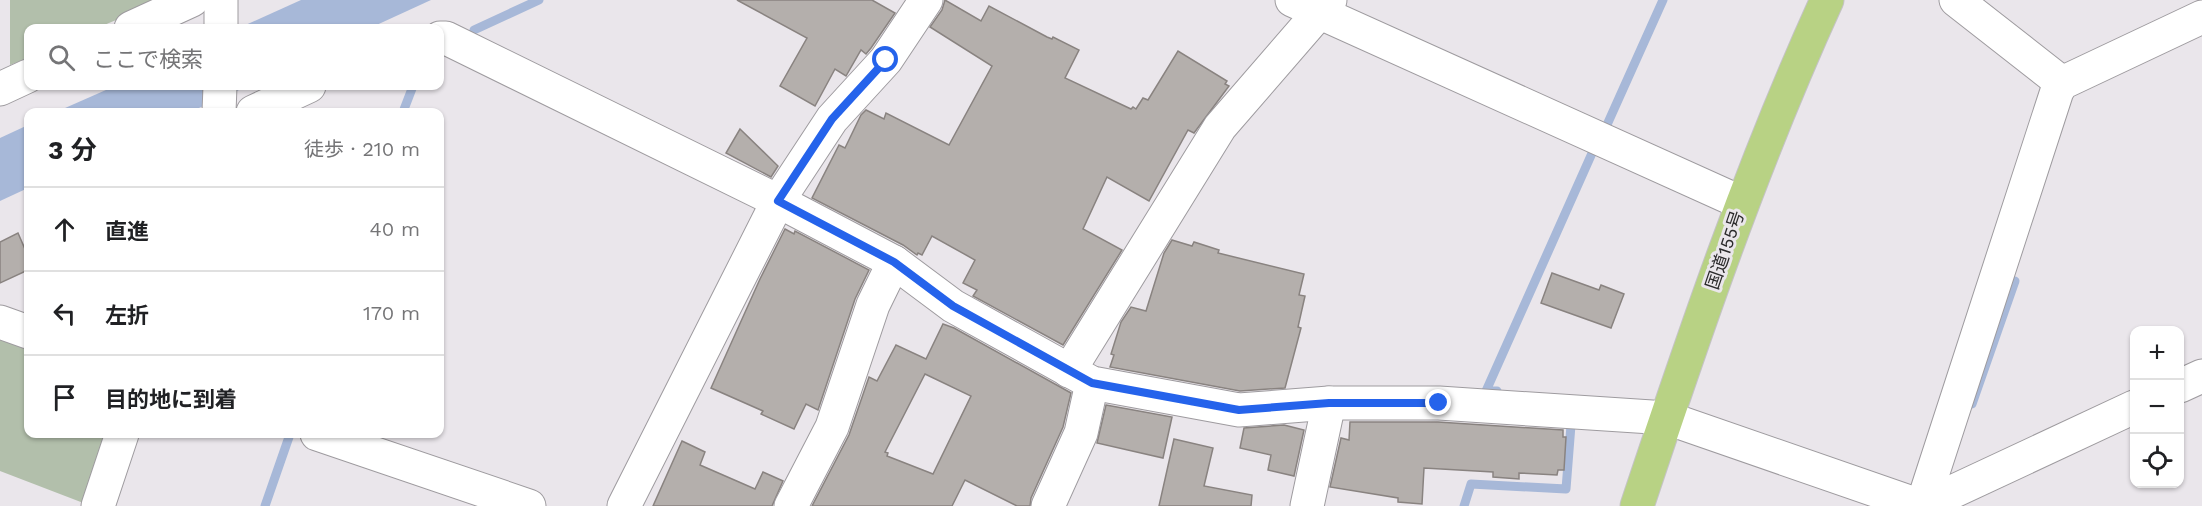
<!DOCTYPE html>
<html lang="ja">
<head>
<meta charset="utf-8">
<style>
  body { margin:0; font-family:"Work Sans","Noto Sans JP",sans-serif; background:#f2f2f2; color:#202124 }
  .controls { position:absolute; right:18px; bottom:18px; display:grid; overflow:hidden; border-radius:12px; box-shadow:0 2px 4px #0004 }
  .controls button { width:54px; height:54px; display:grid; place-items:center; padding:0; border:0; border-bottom:2px solid #e0e0e0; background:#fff; color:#202124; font:30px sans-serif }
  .stop { position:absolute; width:18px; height:18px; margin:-14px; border:4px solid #2563eb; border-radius:50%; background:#fff }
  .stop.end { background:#2563eb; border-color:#fff; box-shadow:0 2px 6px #0008 }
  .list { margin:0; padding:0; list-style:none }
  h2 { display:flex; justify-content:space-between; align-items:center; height:78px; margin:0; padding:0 24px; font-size:26px }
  h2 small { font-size:20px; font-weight:400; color:#757577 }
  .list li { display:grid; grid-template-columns:39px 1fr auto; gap:18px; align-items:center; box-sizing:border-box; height:84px; padding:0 24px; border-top:2px solid #e0e0e0 }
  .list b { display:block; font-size:22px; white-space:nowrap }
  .list em { font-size:20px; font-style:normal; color:#757577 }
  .icon { flex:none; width:33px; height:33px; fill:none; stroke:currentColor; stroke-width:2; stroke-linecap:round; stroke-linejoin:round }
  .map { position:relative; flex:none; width:2202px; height:506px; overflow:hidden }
  .search { position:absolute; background:#fff; box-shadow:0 2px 4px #0004; left:24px; top:24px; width:420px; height:66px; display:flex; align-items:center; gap:15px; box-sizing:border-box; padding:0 21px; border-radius:12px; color:#757577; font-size:22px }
  .panel { position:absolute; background:#fff; box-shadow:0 2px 4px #0004; left:24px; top:108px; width:420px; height:330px; border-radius:12px }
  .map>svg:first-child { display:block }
  .green { fill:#b2bfab }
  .water { fill:#a7b8d8 }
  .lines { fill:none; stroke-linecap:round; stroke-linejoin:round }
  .stream { stroke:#a7b8d8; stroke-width:9 }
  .building { fill:#b4afac; stroke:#898380; stroke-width:1.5; fill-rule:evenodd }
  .minor-casing { stroke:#9e9b9f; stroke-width:35 }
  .trunk-casing { stroke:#c4c3c4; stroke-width:35 }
  .minor { stroke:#fff; stroke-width:33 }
  .trunk { stroke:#b8d284; stroke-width:33 }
  .route { stroke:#2563eb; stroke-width:8 }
  .labels { text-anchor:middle; stroke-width:6; stroke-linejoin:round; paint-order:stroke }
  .street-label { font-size:18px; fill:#2b2a2b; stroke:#eae6eb }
</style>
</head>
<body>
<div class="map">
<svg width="2202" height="506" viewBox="0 0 2202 506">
  <rect width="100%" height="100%" fill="#eae6eb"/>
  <!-- green -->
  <g class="green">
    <path d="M 10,0 L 164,0 L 97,28 L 28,28 L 28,58 L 10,65 Z"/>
    <path d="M 0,336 L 28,345 L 28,434 L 109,434 L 86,504 L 0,471 Z"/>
  </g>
  <!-- water -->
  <g class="water">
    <path d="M 301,0 L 431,0 L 370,28 L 239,28 Z"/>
    <path d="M 115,86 L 248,86 L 190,112 L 56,112 Z"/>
    <path d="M 28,125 L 28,188 L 0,201 L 0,138 Z"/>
  </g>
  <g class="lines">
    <!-- stream -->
    <g class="stream">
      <path d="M 474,30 L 539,0"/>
      <path d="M 403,112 L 413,86"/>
      <path d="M 1606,127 L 1663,0"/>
      <path d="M 1497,391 L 1486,391 L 1593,151"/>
      <path d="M 1972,404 L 2015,281"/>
      <path d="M 265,506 L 289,437"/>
      <path d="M 1464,506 L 1471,484 L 1566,489 L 1571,425"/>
    </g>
  </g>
  <!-- building -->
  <g class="building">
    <path d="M 737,0 L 872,0 L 895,13 L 871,48 L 866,54 L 861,50 L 846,76 L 835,69 L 815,106 L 780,86 L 807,38 Z"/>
    <path d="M 945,0 L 981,21 L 989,6 L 1047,37 L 1052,39 L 1053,37 L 1079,50 L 1065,78 L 1131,109 L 1133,107 L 1136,109 L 1143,98 L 1148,100 L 1178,51 L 1227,81 L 1225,84 L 1229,86 L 1194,133 L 1188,130 L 1149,201 L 1107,177 L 1083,229 L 1122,250 L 1063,345 L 973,296 L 977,290 L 963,283 L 975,260 L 932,236 L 922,255 L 918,253 L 917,255 L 903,245 L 812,198 L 839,145 L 845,148 L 861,115 L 866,110 L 884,119 L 886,113 L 949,145 L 992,66 L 930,27 L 942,10 Z"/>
    <path d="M 740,129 L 778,166 L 771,177 L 726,153 Z"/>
    <path d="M 785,229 L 794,234 L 795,231 L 869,270 L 855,299 L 818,410 L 806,404 L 794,429 L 761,414 L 763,411 L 711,388 L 760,279 Z"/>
    <path d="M 18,233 L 28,256 L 28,270 L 0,283 L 0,242 Z"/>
    <path d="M 1172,240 L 1192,246 L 1194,242 L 1219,250 L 1218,253 L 1304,274 L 1299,295 L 1305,296 L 1298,327 L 1301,328 L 1285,388 L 1240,391 L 1110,367 L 1114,355 L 1111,354 L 1121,322 L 1131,307 L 1146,311 L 1164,253 Z"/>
    <path d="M 1552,273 L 1599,290 L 1601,285 L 1624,294 L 1611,328 L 1541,303 Z"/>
    <path d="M 943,324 L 954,328 L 1071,393 L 1063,427 L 1031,498 L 1030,506 L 1017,506 L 965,480 L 952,506 L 812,506 L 849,435 L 869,377 L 877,381 L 896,345 L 926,359 ZM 925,374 L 971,396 L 933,474 L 887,456 L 888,453 L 885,452 Z"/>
    <path d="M 1106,405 L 1172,417 L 1163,458 L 1097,443 Z"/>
    <path d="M 1350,422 L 1438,422 L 1563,430 L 1563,437 L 1566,437 L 1564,470 L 1558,470 L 1557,475 L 1519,473 L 1519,479 L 1493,477 L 1493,472 L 1424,468 L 1422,504 L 1398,502 L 1398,498 L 1330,487 L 1341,438 L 1349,440 Z"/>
    <path d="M 1284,425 L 1304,430 L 1294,476 L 1268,470 L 1271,455 L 1240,448 L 1244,428 Z"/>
    <path d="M 1174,439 L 1213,448 L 1204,486 L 1252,495 L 1251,506 L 1159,506 Z"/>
    <path d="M 682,441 L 705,452 L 700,465 L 755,489 L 763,472 L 783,481 L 772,506 L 653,506 Z"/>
  </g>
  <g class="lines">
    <defs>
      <g id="minor">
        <path d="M 1292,0 L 1742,203"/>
        <path d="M 1956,0 L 2062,83"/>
        <path d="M 131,28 L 192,0"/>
        <path d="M 221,28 L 221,0"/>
        <path d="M 440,38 L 446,38 L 778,201 L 894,262 L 953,306 L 1092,383 L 1239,410 L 1329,403 L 1439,403 L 1667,418 L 1921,506"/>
        <path d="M 0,89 L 28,76"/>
        <path d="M 219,112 L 220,86"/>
        <path d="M 253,112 L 309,86"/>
        <path d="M 0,322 L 28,332"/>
        <path d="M 1069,371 L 1220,127 L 1330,0"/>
        <path d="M 2180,386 L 2202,376"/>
        <path d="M 317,434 L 529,506"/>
        <path d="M 98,506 L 122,434"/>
        <path d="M 624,506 L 778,201 L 832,119 L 886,60 L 926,0"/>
        <path d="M 791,506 L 832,427 L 873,305 L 894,262"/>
        <path d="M 1048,506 L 1081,433 L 1092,383"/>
        <path d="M 1307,506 L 1329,403"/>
        <path d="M 1922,506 L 2057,91 L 2062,83 L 2202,17"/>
        <path d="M 1922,506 L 2134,407"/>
      </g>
      <path id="trunk" d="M 1637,506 C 1694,335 1752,164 1827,0"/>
    </defs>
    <!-- minor casing -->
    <use href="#minor" class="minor-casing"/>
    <!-- trunk casing -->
    <use href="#trunk" class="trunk-casing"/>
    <!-- minor -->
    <use href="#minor" class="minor"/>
    <!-- trunk -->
    <use href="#trunk" class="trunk"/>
  </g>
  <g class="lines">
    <!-- route -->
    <path class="route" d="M 886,60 L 832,119 L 778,201 L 894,262 L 953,306 L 1092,383 L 1239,410 L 1329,403 L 1439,403"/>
  </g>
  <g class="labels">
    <!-- street labels -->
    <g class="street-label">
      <text transform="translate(1725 250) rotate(-71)" y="6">国道155号</text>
    </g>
  </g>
</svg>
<div class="controls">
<button>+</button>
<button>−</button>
<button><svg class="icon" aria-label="locate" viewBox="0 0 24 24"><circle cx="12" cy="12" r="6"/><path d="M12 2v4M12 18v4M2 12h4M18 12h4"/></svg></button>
</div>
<div class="stop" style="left:886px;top:60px"></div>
<div class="stop end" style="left:1439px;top:403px"></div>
<div class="search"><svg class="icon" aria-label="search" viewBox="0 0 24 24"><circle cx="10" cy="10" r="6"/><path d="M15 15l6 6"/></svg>ここで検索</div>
<section class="panel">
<h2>3 分<small>徒歩 · 210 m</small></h2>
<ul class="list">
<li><svg class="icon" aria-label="ahead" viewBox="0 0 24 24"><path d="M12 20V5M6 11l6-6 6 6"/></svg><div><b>直進</b></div><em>40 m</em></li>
<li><svg class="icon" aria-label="left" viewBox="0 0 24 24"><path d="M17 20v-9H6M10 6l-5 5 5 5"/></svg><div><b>左折</b></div><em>170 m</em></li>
<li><svg class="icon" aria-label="arrive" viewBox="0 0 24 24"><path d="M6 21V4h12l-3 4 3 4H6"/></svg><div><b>目的地に到着</b></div></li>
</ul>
</section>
</div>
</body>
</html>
